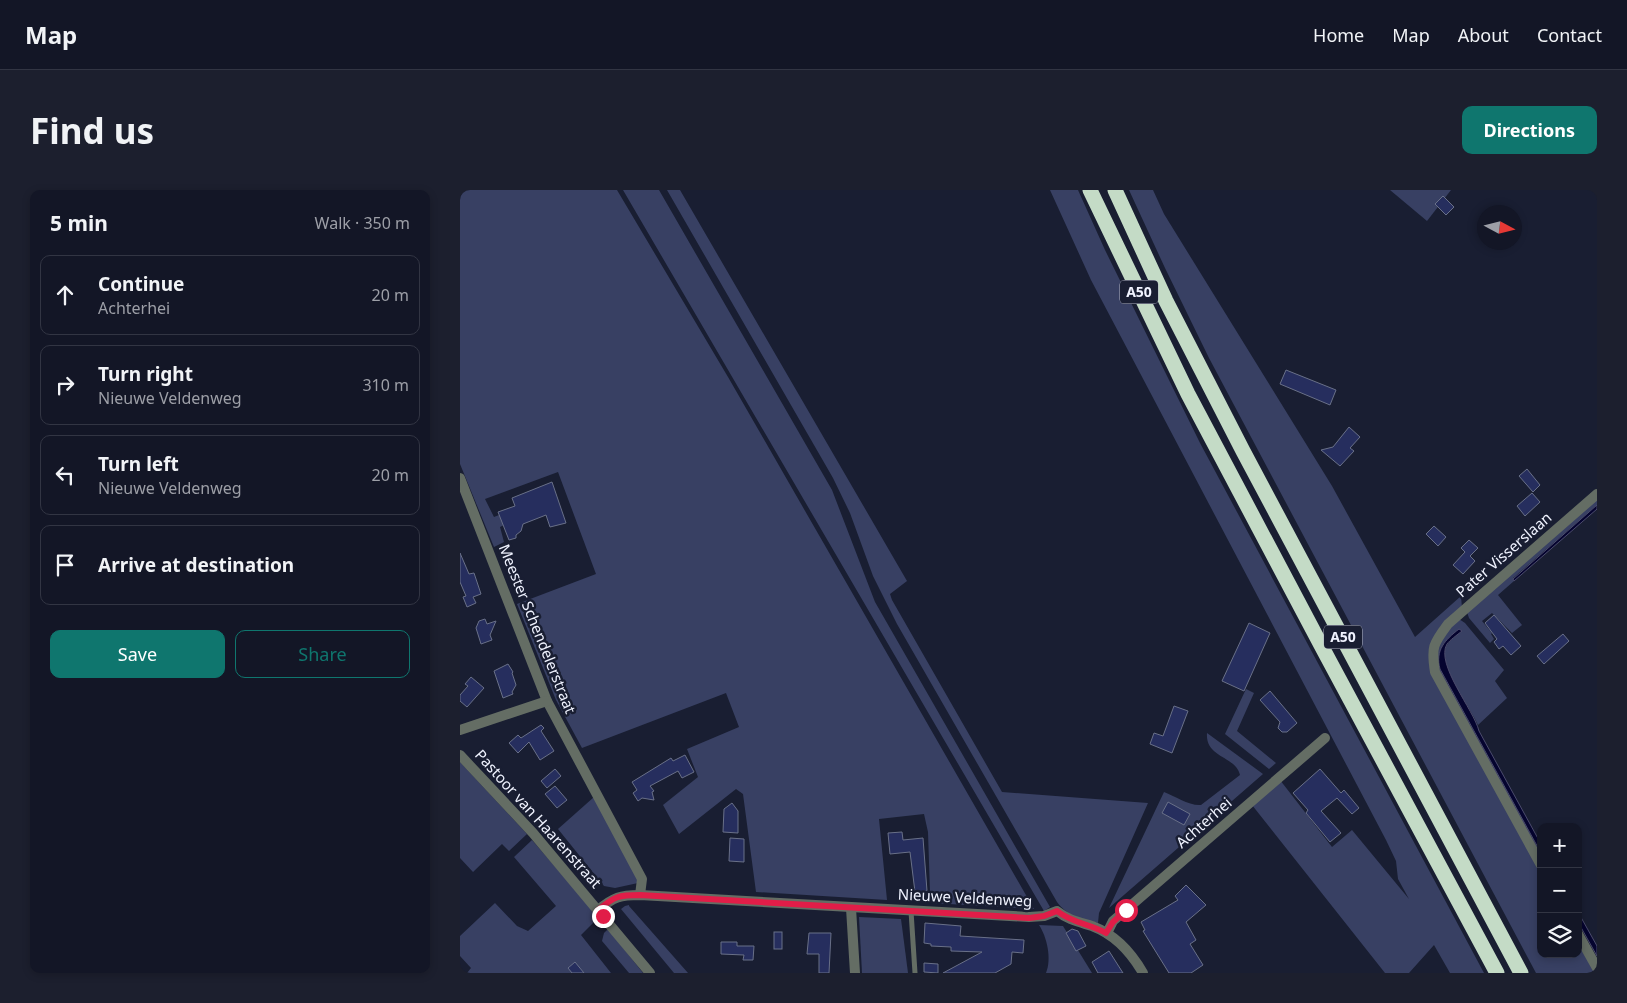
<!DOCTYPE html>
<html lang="en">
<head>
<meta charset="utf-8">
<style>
  body { margin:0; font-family:"Noto Sans",sans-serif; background:#1c1f2e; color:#f1f3f6 }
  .controls { position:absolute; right:15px; bottom:15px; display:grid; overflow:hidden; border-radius:10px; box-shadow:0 2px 8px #0003 }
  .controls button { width:45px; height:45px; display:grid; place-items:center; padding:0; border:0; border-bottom:1px solid #323543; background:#131626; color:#f1f3f6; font:25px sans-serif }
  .compass { position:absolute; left:1017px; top:15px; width:45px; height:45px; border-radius:50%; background:#131626; box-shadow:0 2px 8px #0003; rotate:97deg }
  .stop { position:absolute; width:15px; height:15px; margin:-11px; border:4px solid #e11d48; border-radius:50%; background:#fff }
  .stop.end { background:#e11d48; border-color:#fff; box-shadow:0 1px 5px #0008 }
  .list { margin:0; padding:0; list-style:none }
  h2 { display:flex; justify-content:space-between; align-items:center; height:65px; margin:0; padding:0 20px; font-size:21px }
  h2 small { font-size:16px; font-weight:400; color:#9d9fa7 }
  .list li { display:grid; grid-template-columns:32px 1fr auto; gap:15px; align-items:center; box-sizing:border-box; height:80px; margin:0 10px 10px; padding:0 10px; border:1px solid #323543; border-radius:10px }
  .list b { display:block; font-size:19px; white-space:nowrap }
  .list p { margin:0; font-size:16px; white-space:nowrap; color:#9d9fa7 }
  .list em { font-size:16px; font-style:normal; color:#9d9fa7 }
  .actions { display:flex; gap:10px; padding:15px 20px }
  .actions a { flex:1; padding:11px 0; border:1px solid #0f766e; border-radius:10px; text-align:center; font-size:18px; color:#0f766e }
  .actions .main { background:#0f766e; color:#fff }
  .icon { flex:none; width:28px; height:28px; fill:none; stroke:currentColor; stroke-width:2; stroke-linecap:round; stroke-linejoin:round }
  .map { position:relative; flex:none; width:1137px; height:783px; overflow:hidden; border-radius:10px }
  header { display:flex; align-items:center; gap:30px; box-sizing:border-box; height:70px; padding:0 25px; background:#131626; border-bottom:1px solid #323543 }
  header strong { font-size:24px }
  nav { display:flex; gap:28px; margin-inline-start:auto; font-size:18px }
  .intro { display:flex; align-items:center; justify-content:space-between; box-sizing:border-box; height:120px; padding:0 30px }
  h1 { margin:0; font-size:35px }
  .button { padding:12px 22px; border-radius:10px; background:#0f766e; color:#fff; font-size:18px; font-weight:700 }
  main { display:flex; gap:30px; padding:0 30px }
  aside { flex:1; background:#131626; border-radius:10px; box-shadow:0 2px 8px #0003 }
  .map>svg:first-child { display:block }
  .green { fill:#384063 }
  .water { fill:#05042f; stroke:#4c4c6d }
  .building { fill:#262e5e; stroke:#697088 }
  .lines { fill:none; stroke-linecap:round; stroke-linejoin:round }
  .service { stroke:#646d64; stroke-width:5 }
  .minor { stroke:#646d64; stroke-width:10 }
  .motorway { stroke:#c4dbc6; stroke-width:15 }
  .route { stroke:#e11d48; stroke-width:6 }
  .labels { text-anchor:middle; stroke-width:5; stroke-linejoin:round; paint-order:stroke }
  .shield { fill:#191e32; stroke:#b0b3c2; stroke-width:1 }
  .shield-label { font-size:14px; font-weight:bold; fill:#f0f3ff }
  .street-label { font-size:15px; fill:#f0f3ff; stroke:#191e32 }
</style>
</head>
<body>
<header>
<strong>Map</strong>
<nav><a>Home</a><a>Map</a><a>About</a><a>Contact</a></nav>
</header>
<div class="intro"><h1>Find us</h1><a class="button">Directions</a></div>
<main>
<aside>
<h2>5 min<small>Walk · 350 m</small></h2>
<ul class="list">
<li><svg class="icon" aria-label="ahead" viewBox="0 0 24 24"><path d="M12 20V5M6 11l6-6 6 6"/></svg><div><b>Continue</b><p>Achterhei</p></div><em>20 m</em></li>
<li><svg class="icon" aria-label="right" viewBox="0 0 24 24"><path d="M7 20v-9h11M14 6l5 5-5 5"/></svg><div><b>Turn right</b><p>Nieuwe Veldenweg</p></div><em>310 m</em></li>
<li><svg class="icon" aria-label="left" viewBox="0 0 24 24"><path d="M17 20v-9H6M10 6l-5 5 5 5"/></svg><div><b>Turn left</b><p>Nieuwe Veldenweg</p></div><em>20 m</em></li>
<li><svg class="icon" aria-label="arrive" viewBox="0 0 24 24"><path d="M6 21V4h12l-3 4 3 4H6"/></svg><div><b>Arrive at destination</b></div></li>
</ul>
<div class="actions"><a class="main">Save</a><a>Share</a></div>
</aside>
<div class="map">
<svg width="1137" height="783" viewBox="0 0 1137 783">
  <rect width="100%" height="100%" fill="#191e32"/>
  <!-- green -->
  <g class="green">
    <path d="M 0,0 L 157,0 L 268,187 L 574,719 L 472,713 L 470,703 L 468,642 L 464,624 L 419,629 L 427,710 L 296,702 L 283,604 L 276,599 L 219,644 L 203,615 L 238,587 L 227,559 L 279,537 L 266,503 L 122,558 L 96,510 L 57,414 L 136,384 L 98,282 L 25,309 L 34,327 L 44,323 L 48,333 L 40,337 L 44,352 L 34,357 L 0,274 Z"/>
    <path d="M 163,0 L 199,0 L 372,300 L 415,412 L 590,717 L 584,721 Z"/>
    <path d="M 207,0 L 220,0 L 447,391 L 430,404 L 432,410 L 542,602 L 688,613 L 639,723 L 638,733 C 622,729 607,726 597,712 L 437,434 L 413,386 L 390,323 L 373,288 Z"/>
    <path d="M 590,0 L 618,0 L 645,60 L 740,253 L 1024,783 L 990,783 L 974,755 L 949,783 L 925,783 L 792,615 L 820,590 L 872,657 L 892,640 L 949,709 L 938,689 L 936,671 L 926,650 L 631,90 Z"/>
    <path d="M 669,0 L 693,0 L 704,24 L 872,296 L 955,447 L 1001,406 L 1002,418 L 980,437 L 971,481 L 1081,683 L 1081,764 L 1118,764 L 1118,751 L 1136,783 L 1076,783 L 749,168 L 705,78 Z"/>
    <path d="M 930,0 L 991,0 L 967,31 Z"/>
    <path d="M 1137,308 L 1137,315 L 1053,388 L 1054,391 L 1038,405 L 1062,435 L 1052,443 L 1032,423 L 1022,431 L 1032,443 L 1031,444 L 1034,449 L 1030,453 L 1009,428 L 1007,422 Z"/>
    <path d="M 999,429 L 1005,433 L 1044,480 L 1035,491 L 1047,508 L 1018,535 C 1010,516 976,474 987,455 C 990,450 997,445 1001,441 C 975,456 980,459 984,487 L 1081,663 L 1081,669 L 979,483 C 973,457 980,448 999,429 Z"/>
    <path d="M 786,499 L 794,503 L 777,541 L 816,573 L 809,579 L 765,544 Z"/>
    <path d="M 747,543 L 803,584 L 649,718 L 704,602 C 715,606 729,616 741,615 L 780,585 C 776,566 745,568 747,543 Z"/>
    <path d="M 0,572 L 67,644 L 49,661 L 42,654 L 13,682 L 0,668 Z"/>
    <path d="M 134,607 L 178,684 L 178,693 L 155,698 L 144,696 L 98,639 Z"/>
    <path d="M 72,650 L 135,723 L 134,732 L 121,745 L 151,783 L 7,783 L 11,778 L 0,766 L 0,746 L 35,713 L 57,736 L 68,741 L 96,716 L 54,667 Z"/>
    <path d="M 169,715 L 169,716 L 228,783 L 214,783 L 161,719 L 165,716 Z"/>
    <path d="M 399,727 L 441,729 L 448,783 L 402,783 Z"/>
    <path d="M 579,735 L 603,736 L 632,783 L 586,783 C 592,769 587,747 579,735 Z"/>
    <path d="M 148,739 L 183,783 L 169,783 L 142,751 L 144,743 Z"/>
  </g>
  <!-- water -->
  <g class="water">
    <path d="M 1137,315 L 1137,319 L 1054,391 L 1053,389 Z"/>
    <path d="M 999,439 L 1002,441 C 997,445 990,450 987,454 C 975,474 1014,520 1019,541 L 1081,654 L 1081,663 L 980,479 C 975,460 985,450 999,439 Z"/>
    <path d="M 1118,722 L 1137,756 L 1137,766 L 1118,732 Z"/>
  </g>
  <!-- building -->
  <g class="building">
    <path d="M 983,6 L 994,17 L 986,25 L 975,14 Z"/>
    <path d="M 826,180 L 876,200 L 870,215 L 820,194 Z"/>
    <path d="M 889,237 L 900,247 L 890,258 L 894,261 L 880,276 L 861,260 L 873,257 Z"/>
    <path d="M 1067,279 L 1080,295 L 1073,302 L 1059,286 Z"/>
    <path d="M 92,292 L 106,333 L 90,337 L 86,325 L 63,334 L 61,341 L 56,345 L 56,348 L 49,350 L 38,322 L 55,316 L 52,308 Z"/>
    <path d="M 1072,303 L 1080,312 L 1065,326 L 1057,316 Z"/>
    <path d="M 974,336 L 986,347 L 978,356 L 966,344 Z"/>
    <path d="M 1009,350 L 1018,358 L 1010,366 L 1015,371 L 1003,384 L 993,375 L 1005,362 L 1001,358 Z"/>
    <path d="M 0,363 L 9,384 L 14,383 L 21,404 L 13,407 L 16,413 L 7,417 L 3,407 L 6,406 L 0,392 Z"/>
    <path d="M 1034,425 L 1061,456 L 1051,465 L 1043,456 L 1039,459 L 1034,452 L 1037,449 L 1025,433 Z"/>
    <path d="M 25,429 L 27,434 L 36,431 L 30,445 L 32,450 L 21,454 L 16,438 L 19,431 Z"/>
    <path d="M 789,433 L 810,443 L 784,501 L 762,491 Z"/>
    <path d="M 1103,444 L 1109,451 L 1084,474 L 1077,466 Z"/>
    <path d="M 48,474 L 53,482 L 52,483 L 56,495 L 52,502 L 53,504 L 43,508 L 34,481 Z"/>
    <path d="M 11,487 L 24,498 L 7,517 L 0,511 L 0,505 L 8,496 L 5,494 Z"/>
    <path d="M 810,501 L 837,533 L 827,542 L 822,542 L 818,538 L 820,532 L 800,510 Z"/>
    <path d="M 714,516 L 728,521 L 712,563 L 690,554 L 694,543 L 703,546 Z"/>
    <path d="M 81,535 L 84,538 L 81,541 L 94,561 L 80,570 L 69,552 L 58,563 L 49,553 L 58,545 L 61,548 Z"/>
    <path d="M 225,565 L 234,582 L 222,588 L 218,581 L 190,596 L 194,601 L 192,602 L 194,610 L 182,608 L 178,611 L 173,603 L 177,600 L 172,592 L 211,568 L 213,571 Z"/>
    <path d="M 95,579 L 101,586 L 87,598 L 81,591 Z"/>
    <path d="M 860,579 L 881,603 L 884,600 L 899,618 L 892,624 L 877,608 L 861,621 L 881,643 L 870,652 L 846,623 L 848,620 L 833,603 Z"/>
    <path d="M 95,596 L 107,610 L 97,618 L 85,604 Z"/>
    <path d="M 708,612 L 730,624 L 724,635 L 702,623 Z"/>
    <path d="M 272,613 L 278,621 L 278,643 L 263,642 L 264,619 Z"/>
    <path d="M 442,642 L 443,650 L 463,648 L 467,701 L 455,702 L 450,662 L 430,664 L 428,643 Z"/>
    <path d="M 270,648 L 284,649 L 284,672 L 269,671 Z"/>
    <path d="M 726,695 L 746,715 L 726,732 L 736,750 L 730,754 L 743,775 L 731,783 L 709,783 L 683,741 L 685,740 L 681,732 L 718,710 L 715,706 Z"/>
    <path d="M 465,733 L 501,736 L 500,746 L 564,750 L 563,763 L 552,762 L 551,774 L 535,783 L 483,783 L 522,762 L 491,761 L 491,757 L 471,756 L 471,754 L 464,753 Z"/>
    <path d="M 612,739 L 618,741 L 626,756 L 616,761 L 606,743 Z"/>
    <rect x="314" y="742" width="8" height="17"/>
    <path d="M 349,743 L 371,743 L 369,783 L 359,783 L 359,764 L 347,764 Z"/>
    <path d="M 261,752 L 277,752 L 277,756 L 294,756 L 293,770 L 283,770 L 284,765 L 261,764 Z"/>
    <path d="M 649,761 L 663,783 L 638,783 L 632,772 Z"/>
    <path d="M 115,772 L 124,783 L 112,783 L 108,778 Z"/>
    <path d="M 464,773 L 478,774 L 478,783 L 464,782 Z"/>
  </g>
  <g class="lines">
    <!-- service -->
    <path class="service" d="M 451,721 L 455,783"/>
    <!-- minor -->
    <g class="minor">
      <path d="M 0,288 L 87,511 L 182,689 L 180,705"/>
      <path d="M 0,540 L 87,511"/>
      <path d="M 0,565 L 73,643 L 190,783"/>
      <path d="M 1081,675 L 975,482 C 971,457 973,454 988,434 L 1137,304"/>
      <path d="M 391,718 L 395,783"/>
      <path d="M 138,720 C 154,707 160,705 180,705 L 569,727 L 584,726 L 597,721 C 608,730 619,732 632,736 C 656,745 671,762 683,783"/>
      <path d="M 647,743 L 653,731 L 865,548"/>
      <path d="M 1118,744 L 1137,778"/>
    </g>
    <!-- motorway -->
    <g class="motorway">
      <path d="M 630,0 L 728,204 L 863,459 L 1037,783"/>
      <path d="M 655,0 L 706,111 L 783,261 L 1061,783"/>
    </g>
  </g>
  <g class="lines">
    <!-- route -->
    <path class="route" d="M 143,726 L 138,720 C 155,706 159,705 180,705 L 569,728 L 584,726 L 597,721 C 612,733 630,734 646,743 L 653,732 L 666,720"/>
  </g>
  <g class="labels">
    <!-- shield labels -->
    <g class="shield">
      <rect x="660" y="90.5" width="38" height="23" rx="4"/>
      <rect x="864" y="435.5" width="38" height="23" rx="4"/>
    </g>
    <g class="shield-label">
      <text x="679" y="107">A50</text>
      <text x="883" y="452">A50</text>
    </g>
    <!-- street labels -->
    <g class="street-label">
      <text transform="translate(1044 365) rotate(-41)" y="5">Pater Visserslaan</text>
      <text transform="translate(77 439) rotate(68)" y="5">Meester Schendelerstraat</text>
      <text transform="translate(78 629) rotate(48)" y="5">Pastoor van Haarenstraat</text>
      <text transform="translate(744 633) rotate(-41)" y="5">Achterhei</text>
      <text transform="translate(505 708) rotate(3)" y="5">Nieuwe Veldenweg</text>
    </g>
  </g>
</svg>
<div class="controls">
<button>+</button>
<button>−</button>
<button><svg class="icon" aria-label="layers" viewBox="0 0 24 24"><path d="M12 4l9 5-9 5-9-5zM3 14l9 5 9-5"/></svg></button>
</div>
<svg class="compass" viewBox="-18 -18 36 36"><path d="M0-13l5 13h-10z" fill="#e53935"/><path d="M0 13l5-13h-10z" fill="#9d9fa7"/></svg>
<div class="stop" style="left:666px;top:720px"></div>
<div class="stop end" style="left:143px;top:726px"></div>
</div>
</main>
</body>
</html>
